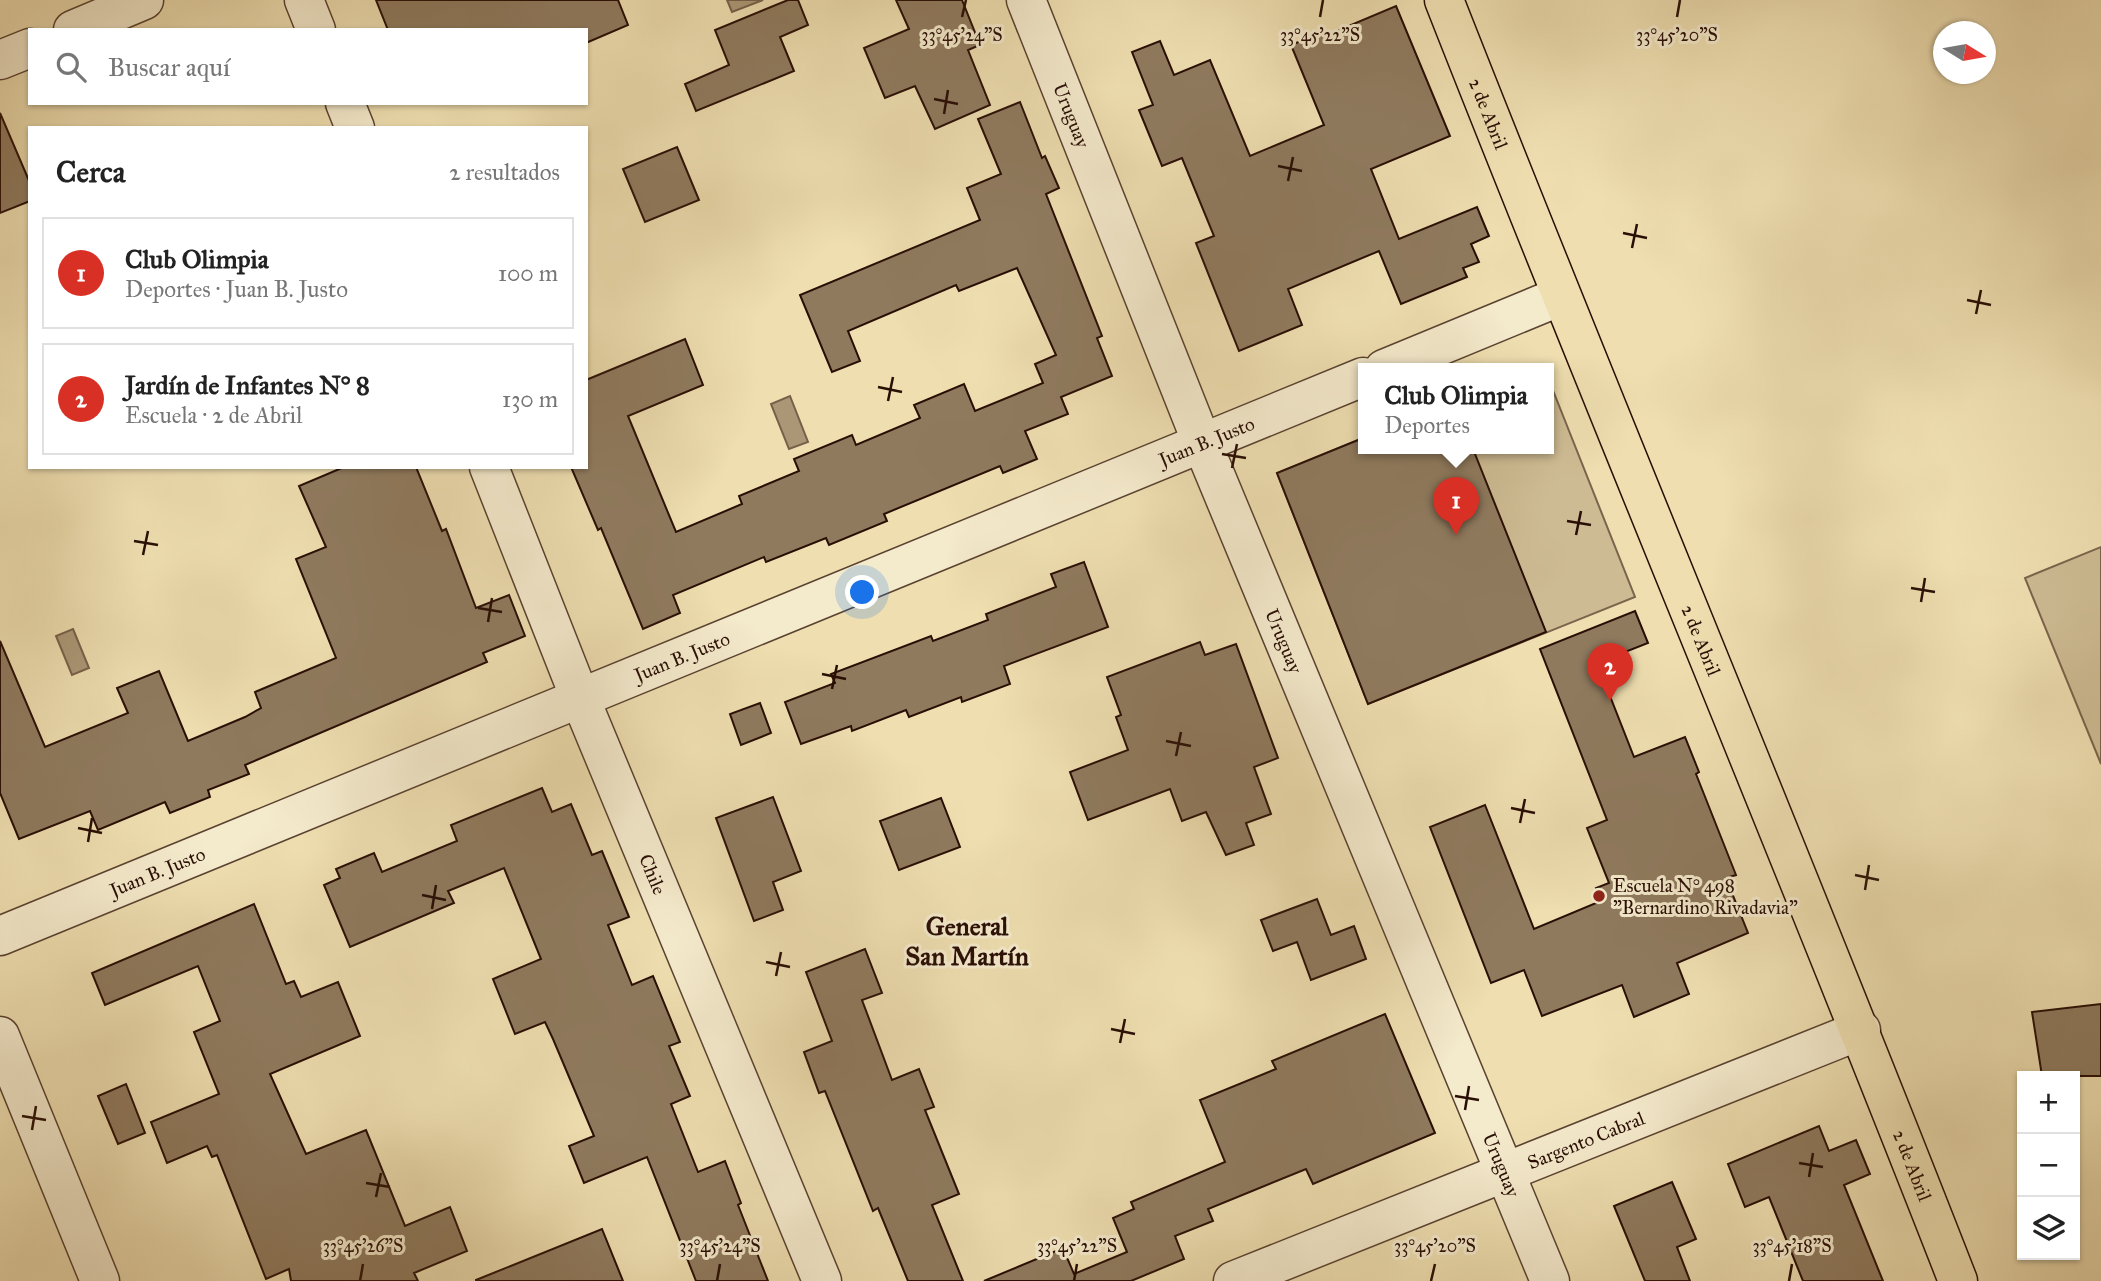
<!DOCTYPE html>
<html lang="es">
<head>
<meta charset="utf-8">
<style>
  body { margin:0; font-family:"IM FELL Great Primer",serif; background:#f2f2f2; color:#222 }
  .controls { position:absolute; right:21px; bottom:21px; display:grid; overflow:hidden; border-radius:0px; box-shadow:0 2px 5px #0004 }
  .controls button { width:63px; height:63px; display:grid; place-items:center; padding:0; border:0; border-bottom:2px solid #e0e0e0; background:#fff; color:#222; font:35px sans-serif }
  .compass { position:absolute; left:1933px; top:21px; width:63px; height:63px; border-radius:50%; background:#fff; box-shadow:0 2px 5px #0004; rotate:101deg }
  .you { position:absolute; left:863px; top:593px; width:24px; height:24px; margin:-18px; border:5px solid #fff; border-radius:50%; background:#1a73e8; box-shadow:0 0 0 10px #1a73e833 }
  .badge { display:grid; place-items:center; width:46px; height:46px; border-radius:50%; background:#d93025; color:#fff; font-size:23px; font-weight:700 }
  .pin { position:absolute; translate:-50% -58px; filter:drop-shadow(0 2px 4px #0008) }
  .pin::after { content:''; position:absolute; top:37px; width:24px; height:21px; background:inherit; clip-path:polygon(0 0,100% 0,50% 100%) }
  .popup { position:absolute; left:1358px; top:363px; width:196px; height:91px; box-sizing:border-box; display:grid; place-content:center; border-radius:0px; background:#fff; filter:drop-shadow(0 2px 5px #0005); font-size:23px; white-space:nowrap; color:#767676 }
  .popup b { font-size:26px; color:#222 }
  .popup::after { content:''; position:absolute; left:50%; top:100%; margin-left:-14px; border:14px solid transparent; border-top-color:#fff }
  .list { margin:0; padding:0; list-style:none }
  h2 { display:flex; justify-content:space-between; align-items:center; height:91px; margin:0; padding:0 28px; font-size:30px }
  h2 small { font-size:23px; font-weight:400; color:#767676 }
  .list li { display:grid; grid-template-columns:46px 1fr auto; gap:21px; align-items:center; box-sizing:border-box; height:112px; margin:0 14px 14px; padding:0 14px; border:2px solid #e0e0e0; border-radius:0px }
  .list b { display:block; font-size:26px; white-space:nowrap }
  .list p { margin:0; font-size:23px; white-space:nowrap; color:#767676 }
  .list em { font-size:23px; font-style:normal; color:#767676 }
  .icon { flex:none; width:38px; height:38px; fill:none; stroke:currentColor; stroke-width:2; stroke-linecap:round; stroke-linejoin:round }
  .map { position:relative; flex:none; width:2101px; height:1281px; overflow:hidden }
  .search { position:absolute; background:#fff; box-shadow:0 2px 5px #0004; left:28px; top:28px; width:560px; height:77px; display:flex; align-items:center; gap:18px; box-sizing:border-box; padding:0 24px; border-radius:0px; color:#767676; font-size:26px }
  .panel { position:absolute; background:#fff; box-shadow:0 2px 5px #0004; left:28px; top:126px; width:560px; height:343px; border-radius:0px }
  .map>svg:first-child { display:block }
  .pitch { fill:#cdbb93; stroke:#7b644c; stroke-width:2 }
  .water { fill:#ab9776; stroke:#776049; stroke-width:2 }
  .building { fill:#8f7a5e; stroke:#290e05; stroke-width:2 }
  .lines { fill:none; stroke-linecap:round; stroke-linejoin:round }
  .minor-casing { stroke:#5a4230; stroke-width:41 }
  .major-casing { stroke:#290e05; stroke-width:41 }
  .minor { stroke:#f4eacc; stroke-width:38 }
  .major { stroke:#eedeb0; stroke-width:38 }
  .ticks { fill:none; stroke:#290e05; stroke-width:2.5 }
  .poi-dot { fill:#8f2418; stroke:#f4eacc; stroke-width:2.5 }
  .labels { text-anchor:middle; stroke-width:6; stroke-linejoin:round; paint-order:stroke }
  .street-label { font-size:19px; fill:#290e05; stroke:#f4eacc }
  .poi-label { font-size:19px; fill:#290e05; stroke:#f4eacc; text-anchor:start }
  .district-label { font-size:26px; font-weight:bold; fill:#290e05; stroke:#f4eacc }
  .ticks-label { font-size:18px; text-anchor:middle; fill:#290e05; stroke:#f4eacc; stroke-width:6; stroke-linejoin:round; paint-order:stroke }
</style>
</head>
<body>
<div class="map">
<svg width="2101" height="1281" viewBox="0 0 2101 1281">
  <rect width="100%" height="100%" fill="#eedeb0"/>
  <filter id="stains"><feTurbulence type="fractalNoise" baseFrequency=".00286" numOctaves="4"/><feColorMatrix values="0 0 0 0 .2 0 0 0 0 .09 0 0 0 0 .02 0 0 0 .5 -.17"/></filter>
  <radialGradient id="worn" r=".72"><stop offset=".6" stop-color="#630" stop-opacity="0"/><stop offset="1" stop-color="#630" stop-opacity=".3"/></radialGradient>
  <!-- pitch -->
  <g class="pitch">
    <path d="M 1549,387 L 1552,388 L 1635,597 L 1368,704 L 1277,473 L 1363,438 L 1363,449 L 1549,449 Z"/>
    <path d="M 2101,547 L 2101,764 L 2025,578 Z"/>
  </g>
  <!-- water -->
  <g class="water">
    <path d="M 727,0 L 763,0 L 732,12 Z"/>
    <path d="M 790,396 L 808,442 L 789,449 L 771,404 Z"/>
    <path d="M 73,629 L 89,668 L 72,675 L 56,636 Z"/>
  </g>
  <!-- building -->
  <g class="building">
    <path d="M 376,0 L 618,0 L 628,25 L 586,43 L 586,30 L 388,30 Z"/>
    <path d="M 788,0 L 798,0 L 808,25 L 780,37 L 794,71 L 696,111 L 685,84 L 729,65 L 715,30 Z"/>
    <path d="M 896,0 L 962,0 L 980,45 L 968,50 L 990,105 L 935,129 L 915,86 L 885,98 L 864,48 L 909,29 Z"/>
    <path d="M 1396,6 L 1450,136 L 1371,169 L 1399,239 L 1477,207 L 1489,236 L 1471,244 L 1479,262 L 1463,268 L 1467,277 L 1401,304 L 1379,251 L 1288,289 L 1302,325 L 1239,351 L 1196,243 L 1214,236 L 1182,158 L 1162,166 L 1139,110 L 1153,105 L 1132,52 L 1160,41 L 1174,75 L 1210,60 L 1250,156 L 1324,125 L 1291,45 L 1323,32 L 1325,36 Z"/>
    <path d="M 1020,102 L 1042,158 L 1045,156 L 1059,188 L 1046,194 L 1102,336 L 1097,338 L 1112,376 L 1061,397 L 1068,414 L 1025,431 L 1037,459 L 1003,473 L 1000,466 L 884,514 L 887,521 L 829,545 L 826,538 L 766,562 L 764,557 L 673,595 L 680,613 L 643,629 L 601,528 L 598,530 L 571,467 L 586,467 L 586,380 L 685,339 L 703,385 L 628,416 L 676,532 L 742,504 L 739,496 L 799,471 L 794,459 L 852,435 L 856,445 L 920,418 L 914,405 L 964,384 L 975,411 L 1043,383 L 1035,364 L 1056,355 L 1017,268 L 959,291 L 956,285 L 848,331 L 860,361 L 832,372 L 800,295 L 980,220 L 967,188 L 1001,174 L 978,119 Z"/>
    <path d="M 0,113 L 30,183 L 30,201 L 0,213 Z"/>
    <path d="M 677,147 L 699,200 L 645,222 L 623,169 Z"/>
    <path d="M 1363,438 L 1363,449 L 1473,449 L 1546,632 L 1368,704 L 1277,473 Z"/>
    <path d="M 344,467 L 416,467 L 442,531 L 446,529 L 476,608 L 509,595 L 525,636 L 483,653 L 487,662 L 245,765 L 249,774 L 208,790 L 210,797 L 170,813 L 165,802 L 98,830 L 90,811 L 19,839 L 0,793 L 0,641 L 45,747 L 128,713 L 117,688 L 159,671 L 188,741 L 245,717 L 261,708 L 255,692 L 336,658 L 296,559 L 326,547 L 299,486 Z"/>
    <path d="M 1084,562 L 1108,627 L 1004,666 L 1010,684 L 962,702 L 961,697 L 909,717 L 906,710 L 852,731 L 851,726 L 801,744 L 785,702 L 835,683 L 831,674 L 931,636 L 933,641 L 988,620 L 986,614 L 1056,587 L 1051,574 Z"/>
    <path d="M 1635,611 L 1648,643 L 1597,663 L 1634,757 L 1685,737 L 1699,772 L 1696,774 L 1736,875 L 1726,878 L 1748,933 L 1677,963 L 1689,994 L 1634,1017 L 1622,985 L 1542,1016 L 1524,970 L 1491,983 L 1430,827 L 1485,805 L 1534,929 L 1601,901 L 1596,888 L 1609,883 L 1587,828 L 1607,820 L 1540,649 Z"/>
    <path d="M 1200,642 L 1205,655 L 1236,644 L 1278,758 L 1254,767 L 1271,814 L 1246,823 L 1254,845 L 1226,855 L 1206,812 L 1182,821 L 1170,789 L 1088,820 L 1070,772 L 1128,750 L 1116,717 L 1121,715 L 1107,677 Z"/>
    <path d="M 760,703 L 771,733 L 741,745 L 730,714 Z"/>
    <path d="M 542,788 L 552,812 L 571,804 L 592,855 L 602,851 L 629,917 L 608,925 L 632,985 L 653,976 L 680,1042 L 669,1046 L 690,1096 L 671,1104 L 698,1172 L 725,1161 L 741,1203 L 738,1205 L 768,1281 L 696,1281 L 647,1157 L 584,1183 L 569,1146 L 594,1136 L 553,1039 L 545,1022 L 515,1034 L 493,979 L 541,959 L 504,868 L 448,891 L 454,903 L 350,947 L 324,885 L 340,878 L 336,869 L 374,853 L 382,872 L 457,841 L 451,825 Z"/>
    <path d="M 773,797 L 801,871 L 773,882 L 783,910 L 754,921 L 716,818 Z"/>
    <path d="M 941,798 L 960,847 L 899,870 L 880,821 Z"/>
    <path d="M 1317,899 L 1331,935 L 1354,926 L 1366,959 L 1311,980 L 1297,942 L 1273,951 L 1261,920 Z"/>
    <path d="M 254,904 L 286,984 L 294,981 L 301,997 L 338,982 L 360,1036 L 270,1074 L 306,1154 L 366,1130 L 405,1226 L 450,1207 L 467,1251 L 414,1273 L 418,1281 L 291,1281 L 289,1269 L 266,1279 L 217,1155 L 212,1157 L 207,1146 L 167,1163 L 151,1122 L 219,1094 L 194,1032 L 220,1021 L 198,966 L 105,1005 L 92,973 Z"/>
    <path d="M 865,949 L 882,993 L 862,1000 L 892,1080 L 919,1069 L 934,1107 L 925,1110 L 959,1194 L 932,1205 L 963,1281 L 908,1281 L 878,1208 L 873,1211 L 825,1091 L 819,1093 L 804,1052 L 832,1041 L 806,972 Z"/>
    <path d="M 2101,1004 L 2101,1076 L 2042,1076 L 2032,1012 Z"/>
    <path d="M 1385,1014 L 1435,1133 L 1313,1184 L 1306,1169 L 1208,1209 L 1213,1221 L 1175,1236 L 1184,1259 L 1131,1281 L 984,1281 L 1063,1248 L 1074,1274 L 1127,1252 L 1113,1218 L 1134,1209 L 1131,1202 L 1225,1162 L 1200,1100 L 1276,1069 L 1272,1061 Z"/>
    <path d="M 126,1084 L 145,1133 L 118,1144 L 98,1096 Z"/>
    <path d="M 1819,1126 L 1829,1151 L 1856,1140 L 1870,1174 L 1844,1185 L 1883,1281 L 1803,1281 L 1769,1197 L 1745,1207 L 1728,1164 Z"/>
    <path d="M 1672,1182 L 1696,1239 L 1677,1247 L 1690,1281 L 1645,1281 L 1614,1206 Z"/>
    <path d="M 602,1229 L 623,1281 L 476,1281 L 476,1280 Z"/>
  </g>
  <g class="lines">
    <defs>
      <g id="minor">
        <path d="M 304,0 L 316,30"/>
        <path id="s1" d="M 1026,0 L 1202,443 L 1550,1281"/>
        <path d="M 73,30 L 144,0"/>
        <path d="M 0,60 L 30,48"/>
        <path d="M 345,103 L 355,128"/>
        <path d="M 1384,369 L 1561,296"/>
        <path id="s2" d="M 489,467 L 580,698 L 822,1281"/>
        <path id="s3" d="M 0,936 L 1363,377"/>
        <path d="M 0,1036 L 100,1281"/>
        <path id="s4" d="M 1233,1281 L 1861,1030"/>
      </g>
      <g id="major">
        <path id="s5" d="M 1444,0 C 1612,428 1791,852 1958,1281"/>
      </g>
    </defs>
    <!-- minor casing -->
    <use href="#minor" class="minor-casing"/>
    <!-- major casing -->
    <use href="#major" class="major-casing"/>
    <!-- minor -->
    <use href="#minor" class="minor"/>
    <!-- major -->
    <use href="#major" class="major"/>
  </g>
  <!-- ticks -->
  <path class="ticks" d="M 962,17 L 966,0M 1320,17 L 1323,0M 1677,17 L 1680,0M 934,99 L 958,104M 944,114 L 948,90M 1278,166 L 1302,171M 1288,181 L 1293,157M 1623,233 L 1647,238M 1632,248 L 1637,224M 1967,300 L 1991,305M 1976,314 L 1981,290M 878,387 L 902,392M 888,401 L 893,377M 1222,454 L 1246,458M 1232,468 L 1237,444M 1567,521 L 1591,525M 1576,535 L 1581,511M 134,541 L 158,545M 143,555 L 148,531M 1911,588 L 1935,592M 1921,602 L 1925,578M 478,608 L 502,612M 488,622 L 492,598M 822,674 L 846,679M 832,689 L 837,665M 1166,741 L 1191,746M 1176,756 L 1181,732M 1511,808 L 1535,813M 1520,823 L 1525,799M 78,828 L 102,833M 88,842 L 92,818M 1855,875 L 1879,880M 1865,890 L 1869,865M 422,895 L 446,900M 432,909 L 436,885M 766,962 L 790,967M 776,976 L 781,952M 1111,1029 L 1135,1034M 1120,1043 L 1125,1019M 1455,1096 L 1479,1100M 1465,1110 L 1469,1086M 22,1116 L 46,1120M 32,1130 L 36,1106M 1799,1163 L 1823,1167M 1809,1177 L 1813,1153M 366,1183 L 390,1187M 376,1197 L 381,1173M 360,1281 L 363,1264M 717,1281 L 720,1264M 1074,1281 L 1077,1264M 1431,1281 L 1435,1264M 1789,1281 L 1792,1264"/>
  <!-- markers -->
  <circle class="poi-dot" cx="1599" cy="896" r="7"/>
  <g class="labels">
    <!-- street labels -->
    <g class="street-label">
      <text dy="7" stroke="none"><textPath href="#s5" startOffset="122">2 de Abril</textPath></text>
      <text dy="7" stroke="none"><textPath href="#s1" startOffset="124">Uruguay</textPath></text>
      <text dy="7" stroke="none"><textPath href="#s3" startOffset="1304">Juan B. Justo</textPath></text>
      <text dy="7" stroke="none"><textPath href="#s5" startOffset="690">2 de Abril</textPath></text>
      <text dy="7" stroke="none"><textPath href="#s1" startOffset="691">Uruguay</textPath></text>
      <text dy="7" stroke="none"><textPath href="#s3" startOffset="737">Juan B. Justo</textPath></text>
      <text dy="7" stroke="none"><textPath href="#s3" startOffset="170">Juan B. Justo</textPath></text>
      <text dy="7" stroke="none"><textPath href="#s2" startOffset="439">Chile</textPath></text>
      <text dy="7" stroke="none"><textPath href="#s4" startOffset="380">Sargento Cabral</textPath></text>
      <text dy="7" stroke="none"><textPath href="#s1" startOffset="1258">Uruguay</textPath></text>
      <text dy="7" stroke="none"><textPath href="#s5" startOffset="1256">2 de Abril</textPath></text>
    </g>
    <!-- poi labels -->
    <g class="poi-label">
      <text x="1613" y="892">Escuela N° 498<tspan x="1613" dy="22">"Bernardino Rivadavia"</tspan></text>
    </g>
    <!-- district labels -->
    <g class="district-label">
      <text x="967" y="935">General<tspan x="967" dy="30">San Martín</tspan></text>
    </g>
  </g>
  <g class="ticks-label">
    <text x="962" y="41">33°45'24"S</text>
    <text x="1320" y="41">33°45'22"S</text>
    <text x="1677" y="41">33°45'20"S</text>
    <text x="363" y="1252">33°45'26"S</text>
    <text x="720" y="1252">33°45'24"S</text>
    <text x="1077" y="1252">33°45'22"S</text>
    <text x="1435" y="1252">33°45'20"S</text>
    <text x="1792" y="1252">33°45'18"S</text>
  </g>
  <rect width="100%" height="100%" filter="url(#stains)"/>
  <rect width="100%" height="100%" fill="url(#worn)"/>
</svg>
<div class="controls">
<button>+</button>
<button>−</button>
<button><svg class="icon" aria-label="layers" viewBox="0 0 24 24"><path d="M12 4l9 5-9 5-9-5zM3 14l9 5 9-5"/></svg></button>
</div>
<svg class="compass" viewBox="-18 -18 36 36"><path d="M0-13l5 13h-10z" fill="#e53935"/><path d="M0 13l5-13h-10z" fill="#767676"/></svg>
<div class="you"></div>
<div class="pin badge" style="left:1456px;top:535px">1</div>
<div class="popup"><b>Club Olimpia</b>Deportes</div>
<div class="pin badge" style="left:1610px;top:701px">2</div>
<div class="search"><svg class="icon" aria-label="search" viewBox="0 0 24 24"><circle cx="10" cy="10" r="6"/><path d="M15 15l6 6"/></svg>Buscar aquí</div>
<section class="panel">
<h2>Cerca<small>2 resultados</small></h2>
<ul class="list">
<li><span class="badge">1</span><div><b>Club Olimpia</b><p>Deportes · Juan B. Justo</p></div><em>100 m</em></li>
<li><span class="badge">2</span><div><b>Jardín de Infantes N° 8</b><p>Escuela · 2 de Abril</p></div><em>130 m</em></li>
</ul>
</section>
</div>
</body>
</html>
